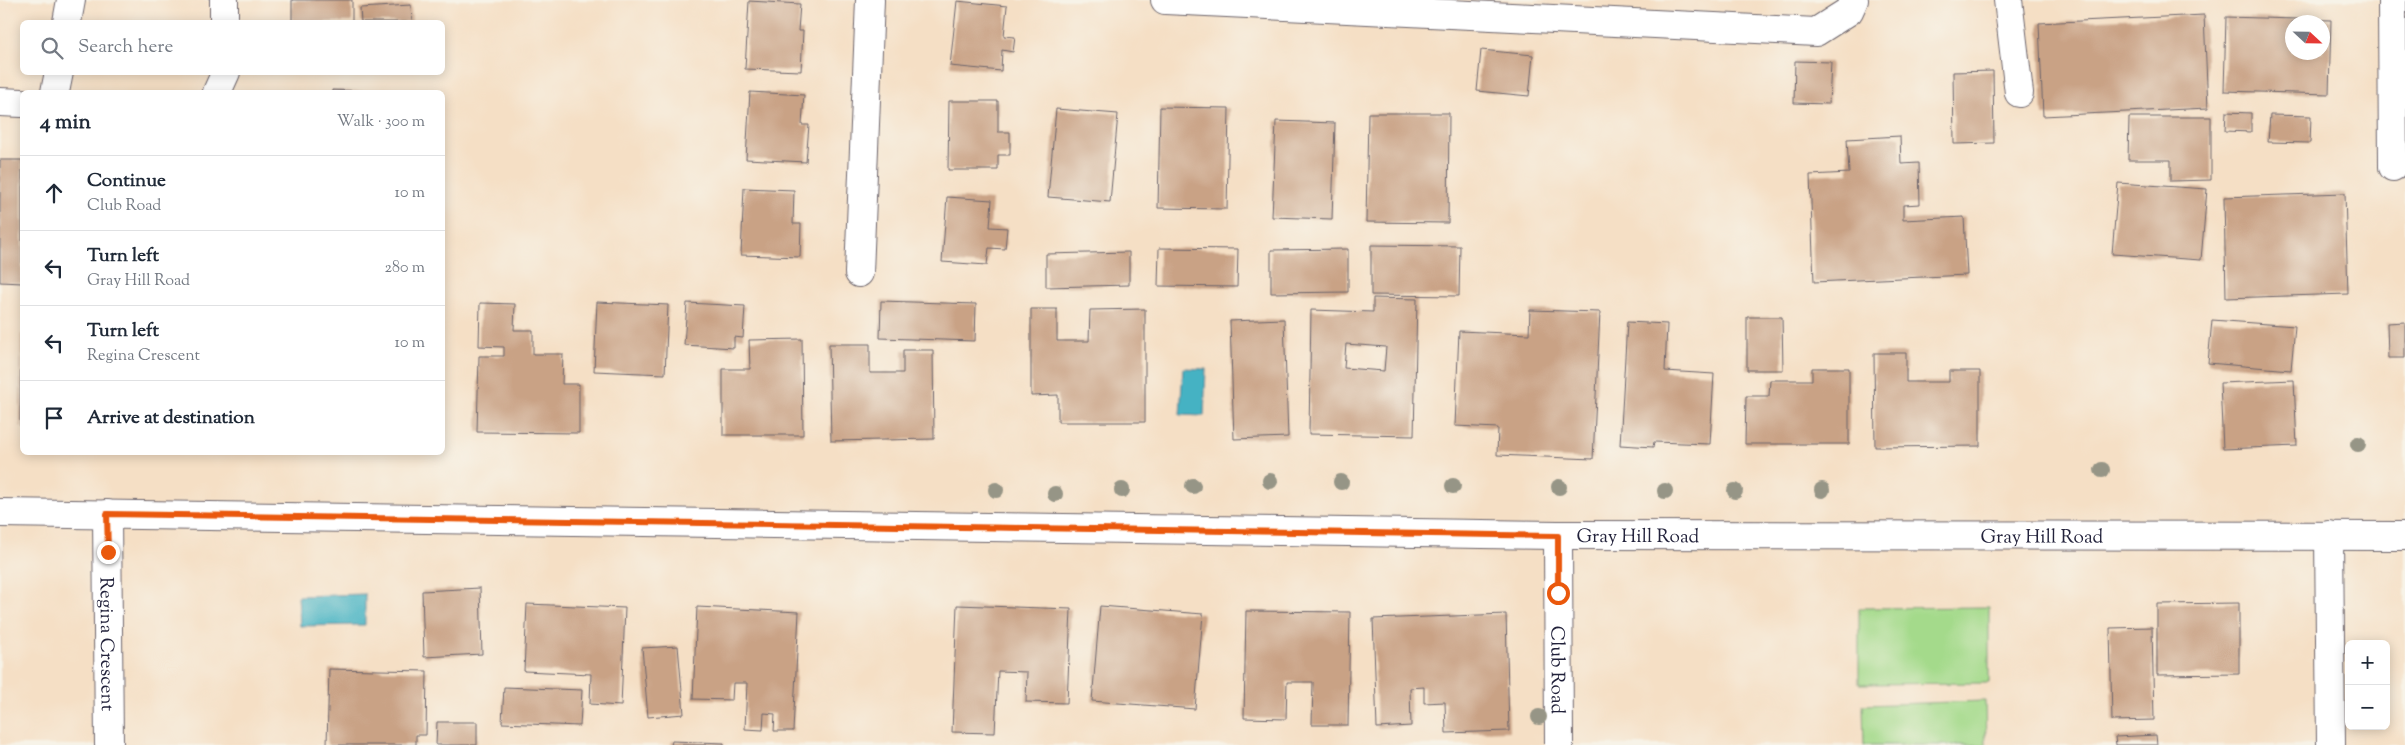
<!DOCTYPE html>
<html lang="en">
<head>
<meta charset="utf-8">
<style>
  body { margin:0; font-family:"Sorts Mill Goudy",serif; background:#f2f2f3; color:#1f2937 }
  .controls { position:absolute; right:15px; bottom:15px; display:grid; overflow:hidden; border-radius:8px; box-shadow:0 2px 12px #0003 }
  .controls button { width:45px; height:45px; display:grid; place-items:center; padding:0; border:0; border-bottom:1px solid #e0e1e3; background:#fff; color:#1f2937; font:25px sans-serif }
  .compass { position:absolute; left:2285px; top:15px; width:45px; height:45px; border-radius:50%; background:#fff; box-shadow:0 2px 12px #0003; rotate:112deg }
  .stop { position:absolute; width:15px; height:15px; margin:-11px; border:4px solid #ea580c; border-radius:50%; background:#fff }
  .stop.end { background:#ea580c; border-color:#fff; box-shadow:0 1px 5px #0008 }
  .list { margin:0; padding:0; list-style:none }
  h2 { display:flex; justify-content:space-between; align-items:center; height:65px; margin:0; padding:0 20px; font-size:21px }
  h2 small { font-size:16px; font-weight:400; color:#747a83 }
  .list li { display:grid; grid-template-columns:32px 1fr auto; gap:15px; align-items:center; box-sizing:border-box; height:75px; padding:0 20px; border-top:1px solid #e0e1e3 }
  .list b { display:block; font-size:19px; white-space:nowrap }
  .list p { margin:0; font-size:16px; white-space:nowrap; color:#747a83 }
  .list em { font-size:16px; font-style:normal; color:#747a83 }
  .icon { flex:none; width:28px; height:28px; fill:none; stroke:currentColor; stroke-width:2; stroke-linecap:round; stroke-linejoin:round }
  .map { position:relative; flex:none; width:2405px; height:745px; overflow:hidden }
  .search { position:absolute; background:#fff; box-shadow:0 2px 12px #0003; left:20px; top:20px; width:425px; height:55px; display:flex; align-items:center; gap:12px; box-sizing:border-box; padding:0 18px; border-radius:8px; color:#747a83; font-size:19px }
  .panel { position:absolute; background:#fff; box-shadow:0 2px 12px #0003; left:20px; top:90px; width:425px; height:365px; border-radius:8px }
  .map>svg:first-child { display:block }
  .green { fill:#a4da8b; stroke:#637e63 }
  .water { fill:#45b2c3; stroke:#346a7f }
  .building { fill:#c9a285; fill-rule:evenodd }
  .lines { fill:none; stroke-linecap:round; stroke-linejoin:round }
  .minor-casing { stroke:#6c646b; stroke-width:30 }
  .minor { stroke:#fff; stroke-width:28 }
  .tree { fill:#969586 }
  .route { stroke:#ea580c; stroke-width:6 }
  .labels { text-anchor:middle; stroke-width:4; stroke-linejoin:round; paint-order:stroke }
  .street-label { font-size:19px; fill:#22223b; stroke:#f7f3e8 }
</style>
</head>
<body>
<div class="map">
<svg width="2405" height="745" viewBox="0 0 2405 745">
  <rect width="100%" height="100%" fill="#f7f3e8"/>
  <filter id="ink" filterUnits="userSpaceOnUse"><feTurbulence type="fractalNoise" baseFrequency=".02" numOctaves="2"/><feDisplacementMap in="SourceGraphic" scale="10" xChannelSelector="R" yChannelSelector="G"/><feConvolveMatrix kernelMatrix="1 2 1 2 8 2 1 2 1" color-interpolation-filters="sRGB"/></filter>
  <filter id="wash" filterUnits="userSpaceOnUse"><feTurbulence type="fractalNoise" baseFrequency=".0096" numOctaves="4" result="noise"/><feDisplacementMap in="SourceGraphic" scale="20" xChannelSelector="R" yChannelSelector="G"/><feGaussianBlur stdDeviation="1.12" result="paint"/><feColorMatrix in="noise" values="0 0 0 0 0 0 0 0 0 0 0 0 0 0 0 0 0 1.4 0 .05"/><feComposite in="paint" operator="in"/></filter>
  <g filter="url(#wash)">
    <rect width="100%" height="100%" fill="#f5dfc5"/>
    <!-- green -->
    <g class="green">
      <path d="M 1989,607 L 1989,683 L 1859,684 L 1859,608 Z"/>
      <path d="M 1985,701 L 1986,745 L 1864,745 L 1863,705 Z"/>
    </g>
    <!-- water -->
    <g class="water">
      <path d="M 1183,368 L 1206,369 L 1204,416 L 1180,415 Z"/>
      <path d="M 365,594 L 365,625 L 300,626 L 298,596 Z"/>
    </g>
    <g id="blocks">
      <!-- building -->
      <g class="building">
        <rect x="292" y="0" width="60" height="22"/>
        <path d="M 749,1 L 800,4 L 798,31 L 803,31 L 801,71 L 745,69 Z"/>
        <path d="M 957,1 L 1007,6 L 1004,36 L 1015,37 L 1013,52 L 1002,50 L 1001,71 L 950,66 Z"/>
        <path d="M 411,5 L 412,22 L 361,22 L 360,8 Z"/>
        <path d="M 2204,15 L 2208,108 L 2043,116 L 2039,23 Z"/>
        <path d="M 2226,17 L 2331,20 L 2329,94 L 2224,91 ZM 2292,22 L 2322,22 L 2322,52 L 2292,52 Z"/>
        <path d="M 1481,50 L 1533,55 L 1529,96 L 1477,91 Z"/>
        <path d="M 1795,61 L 1831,62 L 1829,104 L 1794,103 Z"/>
        <path d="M 1993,71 L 1994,143 L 1954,144 L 1953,72 Z"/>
        <path d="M 332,90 L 365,91 L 365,92 L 332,92 Z"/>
        <path d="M 750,92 L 804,95 L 802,125 L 809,125 L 806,162 L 746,159 Z"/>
        <path d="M 949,101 L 998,101 L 998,132 L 1010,132 L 1010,155 L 998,155 L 998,170 L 948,170 Z"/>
        <path d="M 1160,107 L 1229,108 L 1227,209 L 1158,208 Z"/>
        <path d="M 1056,109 L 1118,114 L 1110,202 L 1048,197 Z"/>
        <path d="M 2226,112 L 2251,113 L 2251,132 L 2225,131 Z"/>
        <path d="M 1368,113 L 1449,113 L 1448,223 L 1366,222 Z"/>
        <path d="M 2270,115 L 2311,116 L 2310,143 L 2268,142 Z"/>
        <path d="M 2129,117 L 2211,117 L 2211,180 L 2171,181 L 2171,160 L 2128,160 Z"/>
        <path d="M 1276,121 L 1335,123 L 1332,219 L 1272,217 Z"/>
        <path d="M 1900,136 L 1901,164 L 1919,163 L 1920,204 L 1903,205 L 1903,220 L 1964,217 L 1967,275 L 1814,282 L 1810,175 L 1849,173 L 1847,139 Z"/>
        <path d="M 0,160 L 22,160 L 22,283 L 0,282 Z"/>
        <path d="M 2118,183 L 2207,189 L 2201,260 L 2112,254 Z"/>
        <path d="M 744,188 L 794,190 L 793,224 L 801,224 L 800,257 L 741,255 Z"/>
        <path d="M 2345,193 L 2348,294 L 2226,298 L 2224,197 Z"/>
        <path d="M 947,197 L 992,200 L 990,227 L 1007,228 L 1005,249 L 989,248 L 987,265 L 942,262 Z"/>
        <path d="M 1371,245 L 1460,246 L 1459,296 L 1371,295 Z"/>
        <path d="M 1159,248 L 1238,249 L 1237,287 L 1158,286 Z"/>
        <path d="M 1348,249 L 1348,292 L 1271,293 L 1271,250 Z"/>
        <path d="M 1129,252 L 1129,285 L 1046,287 L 1046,254 Z"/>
        <path d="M 1373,298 L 1417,299 L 1414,436 L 1309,434 L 1311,310 L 1373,312 ZM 1346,344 L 1386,347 L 1384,371 L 1344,368 Z"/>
        <path d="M 881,301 L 976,304 L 975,341 L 880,338 Z"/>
        <path d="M 597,302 L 668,305 L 665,374 L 594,371 Z"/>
        <path d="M 480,303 L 515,304 L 514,330 L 533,330 L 533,354 L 563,354 L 562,384 L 579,384 L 579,433 L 477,432 L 479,356 L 504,356 L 504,347 L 479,346 Z"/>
        <path d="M 687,303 L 745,306 L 743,338 L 734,337 L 734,348 L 684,345 Z"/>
        <path d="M 1031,309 L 1057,309 L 1057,341 L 1089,341 L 1090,310 L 1145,309 L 1145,422 L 1058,422 L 1058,395 L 1031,396 Z"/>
        <path d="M 1530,310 L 1600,312 L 1593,459 L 1497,455 L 1498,428 L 1455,426 L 1459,331 L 1529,334 Z"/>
        <path d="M 1747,317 L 1782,317 L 1783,370 L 1747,370 Z"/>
        <path d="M 1284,319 L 1288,437 L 1234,439 L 1230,321 Z"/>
        <path d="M 2212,320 L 2295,326 L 2291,370 L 2208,363 Z"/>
        <path d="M 1627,322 L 1667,324 L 1665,371 L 1714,374 L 1710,444 L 1654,442 L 1653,447 L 1620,445 Z"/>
        <path d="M 2405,322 L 2405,358 L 2388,358 L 2387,323 Z"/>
        <path d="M 21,334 L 22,334 L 22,426 L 20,426 Z"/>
        <path d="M 802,339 L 803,435 L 723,435 L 723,369 L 750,369 L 749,340 Z"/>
        <path d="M 829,344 L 870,344 L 870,373 L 903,373 L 903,350 L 933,350 L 934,439 L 831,441 Z"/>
        <path d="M 1874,353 L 1906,353 L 1906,382 L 1949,382 L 1949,371 L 1980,371 L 1980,446 L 1875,447 Z"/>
        <path d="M 1812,368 L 1849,368 L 1849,444 L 1745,444 L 1746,396 L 1769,396 L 1770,380 L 1812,380 Z"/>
        <path d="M 2294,380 L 2297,446 L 2223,449 L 2220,383 Z"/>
        <path d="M 480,588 L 482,654 L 424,657 L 422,591 Z"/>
        <path d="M 2239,603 L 2239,674 L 2157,675 L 2157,604 Z"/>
        <path d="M 527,604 L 625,608 L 621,706 L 590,704 L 591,674 L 524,671 Z"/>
        <path d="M 957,605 L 1071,609 L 1067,703 L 1026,702 L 1027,672 L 998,671 L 995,733 L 952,732 Z"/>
        <path d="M 1100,606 L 1203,614 L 1195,709 L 1092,701 Z"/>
        <path d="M 697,607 L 799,612 L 793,731 L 774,731 L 775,714 L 764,713 L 763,730 L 745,729 L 747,683 L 733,683 L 732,700 L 693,699 Z"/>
        <path d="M 1246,611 L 1350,612 L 1348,725 L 1312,725 L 1313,682 L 1287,682 L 1286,719 L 1244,718 Z"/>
        <path d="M 1506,614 L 1509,731 L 1446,733 L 1445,702 L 1424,703 L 1424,687 L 1410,688 L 1411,726 L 1377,728 L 1373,619 Z"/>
        <path d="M 2152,627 L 2154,720 L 2112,721 L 2110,628 Z"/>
        <path d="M 678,646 L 684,714 L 648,717 L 642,648 Z"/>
        <path d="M 329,669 L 427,671 L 426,735 L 416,735 L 416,745 L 327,745 Z"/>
        <path d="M 504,687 L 582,690 L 580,726 L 502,723 Z"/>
        <path d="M 437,722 L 477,722 L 477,745 L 436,745 Z"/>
        <path d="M 2156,735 L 2157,745 L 2116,745 L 2115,737 Z"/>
        <path d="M 672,741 L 724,743 L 724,745 L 671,745 Z"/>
      </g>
    </g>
  </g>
  <g filter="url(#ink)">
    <use href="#blocks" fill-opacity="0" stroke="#6c646b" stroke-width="1"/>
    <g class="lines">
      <defs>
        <g id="minor">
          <path d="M 224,0 L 224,22"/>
          <path d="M 1165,0 L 1816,32 L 1849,11 L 1854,0"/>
          <path d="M 2008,0 L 2019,93"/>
          <path d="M 2392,0 L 2393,167"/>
          <path d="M 67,22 L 71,0"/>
          <path d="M 55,92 L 59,72"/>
          <path d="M 217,92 L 226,72"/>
          <path d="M 0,102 L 22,103"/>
          <path d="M 859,273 L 870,0"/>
          <path id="s1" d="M 0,513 L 1558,535 L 2405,536"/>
          <path id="s2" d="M 107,514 L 109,745"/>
          <path id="s3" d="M 1558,535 L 1559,745"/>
          <path d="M 2329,535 L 2331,745"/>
        </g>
      </defs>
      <!-- minor casing -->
      <use href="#minor" class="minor-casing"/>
      <!-- minor -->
      <use href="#minor" class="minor"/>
    </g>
    <!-- trees -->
    <g class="tree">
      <circle cx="2358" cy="444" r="8"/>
      <circle cx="2102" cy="470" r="8"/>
      <circle cx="1270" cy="481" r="8"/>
      <circle cx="1341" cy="482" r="8"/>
      <circle cx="1193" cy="486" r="8"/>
      <circle cx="1453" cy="486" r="8"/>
      <circle cx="1559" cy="487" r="8"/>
      <circle cx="996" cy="490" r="8"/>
      <circle cx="1122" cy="490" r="8"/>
      <circle cx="1822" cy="490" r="8"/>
      <circle cx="1665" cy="491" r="8"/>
      <circle cx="1735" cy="491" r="8"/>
      <circle cx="1055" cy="494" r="8"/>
      <circle cx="1539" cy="717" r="8"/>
    </g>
  </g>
  <g class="lines" filter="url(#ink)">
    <!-- route -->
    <path class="route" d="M 108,552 L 107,514 L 1558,536 L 1558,593"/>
  </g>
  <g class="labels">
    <!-- street labels -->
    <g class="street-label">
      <text dy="7" stroke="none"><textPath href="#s1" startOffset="1638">Gray Hill Road</textPath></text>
      <text dy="7" stroke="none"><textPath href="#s1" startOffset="2042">Gray Hill Road</textPath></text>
      <text dy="7" stroke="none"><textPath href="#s2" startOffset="130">Regina Crescent</textPath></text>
      <text dy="7" stroke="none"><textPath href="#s3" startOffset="135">Club Road</textPath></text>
    </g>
  </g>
</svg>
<div class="controls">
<button>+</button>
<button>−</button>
</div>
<svg class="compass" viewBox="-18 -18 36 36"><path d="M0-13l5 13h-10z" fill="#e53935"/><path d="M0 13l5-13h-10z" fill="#747a83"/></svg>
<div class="stop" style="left:1558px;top:593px"></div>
<div class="stop end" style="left:108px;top:552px"></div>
<div class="search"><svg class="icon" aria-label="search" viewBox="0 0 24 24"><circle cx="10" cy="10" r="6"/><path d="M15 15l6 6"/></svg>Search here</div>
<section class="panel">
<h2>4 min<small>Walk · 300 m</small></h2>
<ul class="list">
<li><svg class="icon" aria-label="ahead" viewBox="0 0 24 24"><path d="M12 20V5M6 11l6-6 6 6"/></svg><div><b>Continue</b><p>Club Road</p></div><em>10 m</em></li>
<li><svg class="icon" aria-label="left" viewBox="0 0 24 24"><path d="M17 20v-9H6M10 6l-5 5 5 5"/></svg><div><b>Turn left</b><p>Gray Hill Road</p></div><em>280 m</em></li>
<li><svg class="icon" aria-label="left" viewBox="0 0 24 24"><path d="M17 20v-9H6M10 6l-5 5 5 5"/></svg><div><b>Turn left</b><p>Regina Crescent</p></div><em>10 m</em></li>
<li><svg class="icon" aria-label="arrive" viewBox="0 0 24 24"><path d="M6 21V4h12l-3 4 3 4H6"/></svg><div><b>Arrive at destination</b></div></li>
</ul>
</section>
</div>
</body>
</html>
